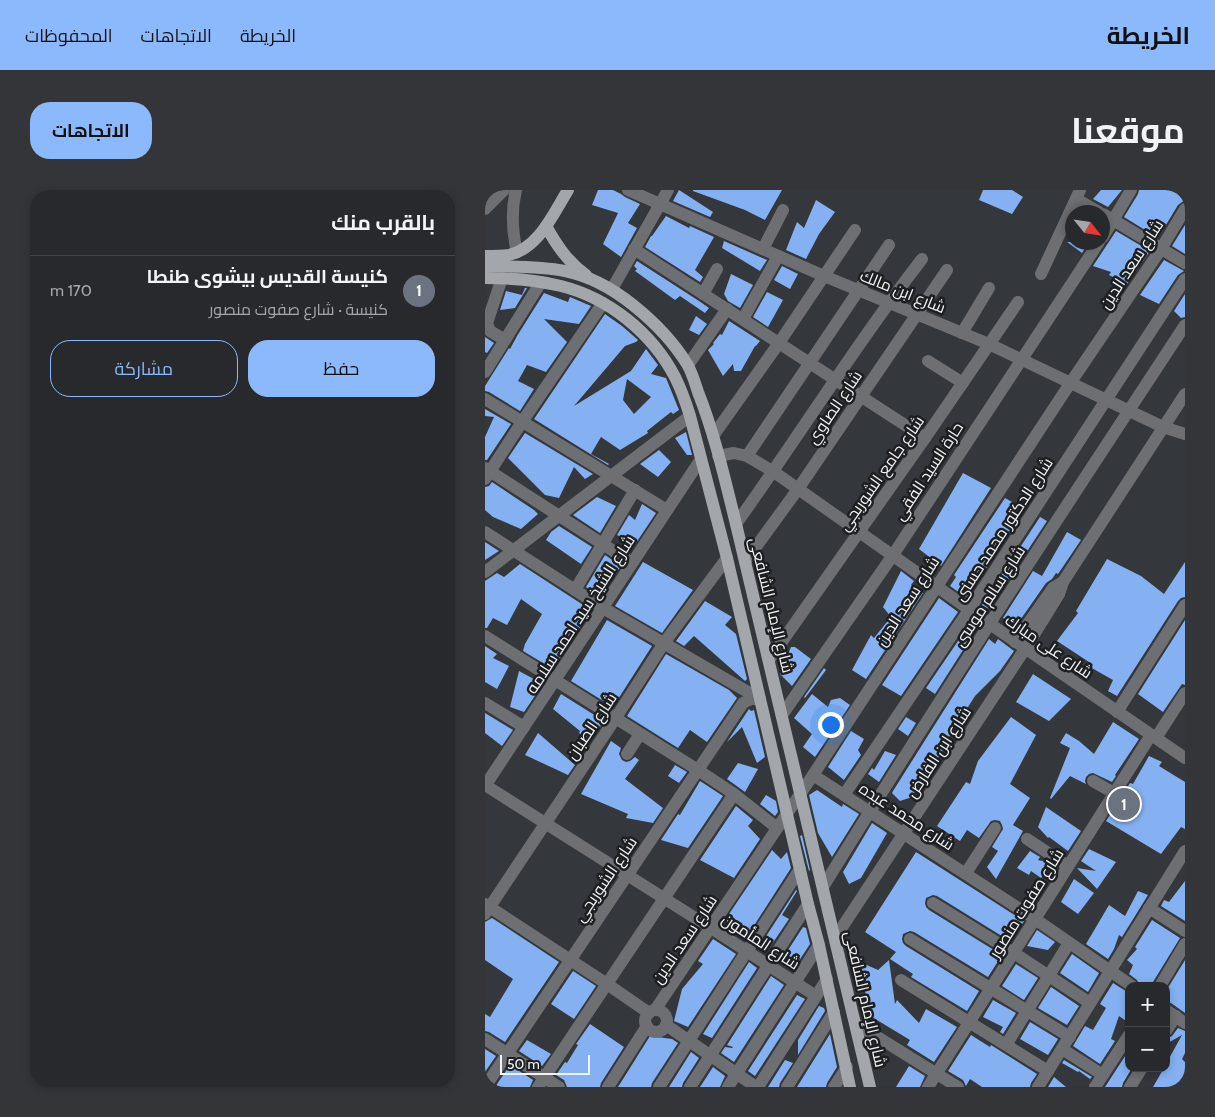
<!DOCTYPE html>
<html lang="ar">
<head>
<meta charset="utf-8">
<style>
  body { margin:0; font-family:Cabin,Cairo,sans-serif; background:#333539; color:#f1f3f6; direction:rtl }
  .controls { position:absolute; right:15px; bottom:15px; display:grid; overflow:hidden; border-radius:10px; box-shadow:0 2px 8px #0003 }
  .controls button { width:45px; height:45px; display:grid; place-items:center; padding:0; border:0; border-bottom:1px solid #434549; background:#27292d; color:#f1f3f6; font:25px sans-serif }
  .compass { position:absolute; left:580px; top:15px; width:45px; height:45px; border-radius:50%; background:#27292d; box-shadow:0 2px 8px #0003; rotate:120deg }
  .scale { position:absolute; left:15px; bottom:12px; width:90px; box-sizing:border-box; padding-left:5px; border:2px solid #f1f3f6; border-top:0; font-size:14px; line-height:18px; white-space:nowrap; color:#f1f3f6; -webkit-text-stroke:4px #1d1f21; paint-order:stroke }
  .you { position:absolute; left:345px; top:534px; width:18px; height:18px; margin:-12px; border:4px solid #fff; border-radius:50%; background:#1a73e8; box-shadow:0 0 0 8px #1a73e833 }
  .badge { display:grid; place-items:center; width:32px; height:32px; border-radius:50%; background:#8cb9fc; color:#fff; font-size:16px; font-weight:700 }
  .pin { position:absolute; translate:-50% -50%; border:2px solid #fff; box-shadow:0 1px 5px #0006 }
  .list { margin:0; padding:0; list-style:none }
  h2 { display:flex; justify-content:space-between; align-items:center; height:65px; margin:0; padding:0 20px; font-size:21px }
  h2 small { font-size:16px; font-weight:400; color:#a4a6aa }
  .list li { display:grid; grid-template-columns:32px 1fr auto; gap:15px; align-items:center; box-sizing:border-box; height:70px; padding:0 20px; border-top:1px solid #434549 }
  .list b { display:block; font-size:19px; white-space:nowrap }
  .list p { margin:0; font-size:16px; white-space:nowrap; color:#a4a6aa }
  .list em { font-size:16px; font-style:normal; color:#a4a6aa }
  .actions { display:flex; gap:10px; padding:15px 20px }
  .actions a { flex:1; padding:11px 0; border:1px solid #8cb9fc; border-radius:20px; text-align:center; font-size:18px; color:#8cb9fc }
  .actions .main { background:#8cb9fc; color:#111 }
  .map { position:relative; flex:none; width:700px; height:897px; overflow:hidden; direction:ltr; border-radius:20px }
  header { display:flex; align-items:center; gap:30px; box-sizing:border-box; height:70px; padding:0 25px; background:#8cb9fc; color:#111 }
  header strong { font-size:24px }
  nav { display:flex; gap:28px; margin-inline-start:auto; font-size:18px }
  .intro { display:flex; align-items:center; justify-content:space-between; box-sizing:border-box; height:120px; padding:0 30px }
  h1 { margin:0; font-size:35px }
  .button { padding:12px 22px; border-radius:20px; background:#8cb9fc; color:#111; font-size:18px; font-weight:700 }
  main { display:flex; gap:30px; padding:0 30px }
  aside { flex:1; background:#27292d; border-radius:20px; box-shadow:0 2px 8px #0003 }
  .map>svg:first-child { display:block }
  .building { fill:#85b1f2; fill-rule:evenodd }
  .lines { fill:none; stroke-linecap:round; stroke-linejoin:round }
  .minor { stroke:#6e6f72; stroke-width:12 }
  .major { stroke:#a3a6ab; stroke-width:12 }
  .labels { text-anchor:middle; stroke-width:5; stroke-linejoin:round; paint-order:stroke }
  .street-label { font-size:16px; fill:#f1f3f6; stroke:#1d1f21 }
</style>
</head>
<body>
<header>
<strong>الخريطة</strong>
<nav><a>الخريطة</a><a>الاتجاهات</a><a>المحفوظات</a></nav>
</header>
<div class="intro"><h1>موقعنا</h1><a class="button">الاتجاهات</a></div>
<main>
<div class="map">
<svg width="700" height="897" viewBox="0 0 700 897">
  <rect width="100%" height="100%" fill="#34373c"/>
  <!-- building -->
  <g class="building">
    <path d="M 113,0 L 128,0 L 136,4 L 140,7 L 155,14 L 143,33 L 152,38 L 136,67 L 118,54 L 133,23 L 107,15 Z"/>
    <path d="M 194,0 L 228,22 L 225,27 L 188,11 Z"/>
    <path d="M 208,0 L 297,0 L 280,30 L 260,20 L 208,1 Z"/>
    <path d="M 498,0 L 527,0 L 538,7 L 527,24 L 494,10 Z"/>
    <path d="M 616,0 L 637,0 L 623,17 L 608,9 Z"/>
    <path d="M 654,0 L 700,0 L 700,11 L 697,12 L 693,15 L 673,48 L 639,27 L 653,4 Z"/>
    <path d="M 331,10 L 350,22 L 334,44 L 321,69 L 301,60 L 312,32 L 319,38 Z"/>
    <path d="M 181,26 L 204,38 L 205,36 L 229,47 L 210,80 L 218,87 L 215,92 L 160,57 L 166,46 L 167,46 Z"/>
    <path d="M 700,35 L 700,64 L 687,56 Z"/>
    <path d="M 631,41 L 665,61 L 642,94 L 624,85 L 626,82 L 608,76 Z"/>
    <path d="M 239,51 L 282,70 L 275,81 L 237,58 Z"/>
    <path d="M 582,52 L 604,52 L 597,63 Z"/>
    <path d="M 679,70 L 699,81 L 693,85 L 674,114 L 655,105 Z"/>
    <path d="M 152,71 L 214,111 L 224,118 L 220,123 L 195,106 L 190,110 L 150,81 L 152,79 L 149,76 Z"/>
    <path d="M 297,76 L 313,84 L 305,99 L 289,90 Z"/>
    <path d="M 246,84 L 268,95 L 255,118 L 243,111 L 239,104 Z"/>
    <path d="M 40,98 L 42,98 L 30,118 L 15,120 L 21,101 L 37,105 Z"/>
    <path d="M 282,102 L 298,110 L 283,137 L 268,127 Z"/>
    <path d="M 59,103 L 83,112 L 85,107 L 106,116 L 94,134 L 59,129 L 82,152 L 61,182 L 42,175 L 33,191 L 49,199 L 35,221 L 4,202 L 0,201 L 0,196 L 24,158 L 25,159 L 32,146 Z"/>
    <path d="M 700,104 L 700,127 L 696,128 L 689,121 Z"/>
    <path d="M 120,124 L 137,136 L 153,150 L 151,152 L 140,156 L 89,216 L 146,181 L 161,159 L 173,175 L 166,184 L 181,188 L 194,220 L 188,224 L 186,222 L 162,241 L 163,243 L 135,260 L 116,247 L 106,264 L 124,274 L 123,275 L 49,229 ZM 142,189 L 166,207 L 149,224 L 138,210 Z"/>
    <path d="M 211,126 L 222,134 L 214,145 L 204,140 Z"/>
    <path d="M 244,131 L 275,151 L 271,156 L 270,156 L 256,181 L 249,181 L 248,174 L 238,186 L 223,160 L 229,154 L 228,153 L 235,144 L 237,145 Z"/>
    <path d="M 0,147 L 9,153 L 2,163 L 0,162 Z"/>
    <path d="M 0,219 L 26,234 L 2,270 L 0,270 L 0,247 L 9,227 L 0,226 Z"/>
    <path d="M 201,242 L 207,265 L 202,265 L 190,248 Z"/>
    <path d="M 40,243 L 108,284 L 100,289 L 89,277 L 74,308 L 60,305 L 23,268 Z"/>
    <path d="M 174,260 L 186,272 L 173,287 L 155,274 Z"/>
    <path d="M 478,283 L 506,298 L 456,376 L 434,359 Z"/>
    <path d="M 7,292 L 49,320 L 53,324 L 36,339 L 8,327 L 0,320 L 0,297 L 4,296 Z"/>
    <path d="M 112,307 L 131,316 L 115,343 L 88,325 Z"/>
    <path d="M 520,308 L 540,319 L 482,408 L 465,396 L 471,387 L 469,385 Z"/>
    <path d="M 157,314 L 171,323 L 151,353 L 132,345 L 144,325 L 150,330 Z"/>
    <path d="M 555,327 L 562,331 L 504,419 L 497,415 Z"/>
    <path d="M 74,336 L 107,357 L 96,374 L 61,350 L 66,342 Z"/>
    <path d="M 582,342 L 596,350 L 573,384 L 571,383 L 567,389 L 561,393 L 531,436 L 518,428 L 548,381 L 557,386 Z"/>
    <path d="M 0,352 L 14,361 L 0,370 Z"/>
    <path d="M 120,365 L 136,376 L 115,407 L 101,397 Z"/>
    <path d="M 622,369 L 656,386 L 679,404 L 700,372 L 700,407 L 696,408 L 693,411 L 632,506 L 623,501 L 628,490 L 605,477 L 607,474 L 572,451 L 593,423 L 591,421 Z"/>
    <path d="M 158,372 L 208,400 L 177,443 L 130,416 Z"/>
    <path d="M 35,374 L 106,420 L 68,479 L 38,461 L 40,454 L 57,424 L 36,409 L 22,435 L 8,428 L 2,438 L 0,438 L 0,391 L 12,383 L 19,387 Z"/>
    <path d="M 416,381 L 429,391 L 426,395 L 438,403 L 381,489 L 367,480 L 386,445 L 389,448 L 406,427 L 398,417 Z"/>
    <path d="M 454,408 L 473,422 L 416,506 L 397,495 Z"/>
    <path d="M 220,411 L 247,427 L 240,435 L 251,444 L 262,489 L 260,491 L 209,446 L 199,456 L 191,451 Z"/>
    <path d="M 122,430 L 167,456 L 128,517 L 86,491 Z"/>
    <path d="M 700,430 L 700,495 L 697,494 L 678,522 L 653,504 Z"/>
    <path d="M 486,432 L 492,438 L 450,504 L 441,498 Z"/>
    <path d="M 504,449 L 510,454 L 513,449 L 529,461 L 515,481 L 490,506 L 462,550 L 464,551 L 448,576 L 446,574 L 427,607 L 415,611 L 407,603 L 408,601 Z"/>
    <path d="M 0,456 L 12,464 L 8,468 L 24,476 L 12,499 L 0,492 Z"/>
    <path d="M 306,457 L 310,457 L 326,469 L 307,496 L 295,484 Z"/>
    <path d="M 181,464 L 244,500 L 252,508 L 222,552 L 205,540 L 193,558 L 142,526 Z"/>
    <path d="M 339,478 L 341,480 L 320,508 L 319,507 Z"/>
    <path d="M 34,481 L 58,494 L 39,522 L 25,517 Z"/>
    <path d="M 548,484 L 586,509 L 564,531 L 531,512 Z"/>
    <path d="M 76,504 L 119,531 L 106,550 L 94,543 L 95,541 L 68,519 Z"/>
    <path d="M 327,504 L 343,517 L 346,510 L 355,508 L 365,515 L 330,567 L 318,557 L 327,544 L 309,528 Z"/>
    <path d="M 264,519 L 266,521 L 269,520 L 280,567 L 272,573 L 257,537 L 242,552 Z"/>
    <path d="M 0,523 L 28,540 L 17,556 L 0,543 Z"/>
    <path d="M 421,527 L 431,533 L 423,546 L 413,539 Z"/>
    <path d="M 526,527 L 551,545 L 525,594 L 545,608 L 528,635 L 538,641 L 511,689 L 502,677 L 513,661 L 507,657 L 518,639 L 517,635 L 515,631 L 510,630 L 506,631 L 494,648 L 482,640 L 475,651 L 452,636 L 481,592 L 485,594 L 493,571 Z"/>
    <path d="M 628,532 L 654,549 L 630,585 L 631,586 L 627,592 L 608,583 L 604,584 L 601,587 L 600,591 L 601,594 L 585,586 L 566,609 L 565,608 L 585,558 L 575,553 L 581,543 L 594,551 L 609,564 Z"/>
    <path d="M 366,541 L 379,549 L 373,560 L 376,565 L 359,590 L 343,577 Z"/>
    <path d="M 53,543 L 90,575 L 83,585 L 40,565 Z"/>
    <path d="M 126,551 L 136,558 L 134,564 L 137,570 L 141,572 L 145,571 L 150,567 L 154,570 L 140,589 L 178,618 L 168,633 L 141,628 L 143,624 L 96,604 Z"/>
    <path d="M 400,561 L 411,565 L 394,592 L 383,584 L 387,578 L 389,580 Z"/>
    <path d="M 664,566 L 677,572 L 674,576 L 700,592 L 700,639 L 696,637 L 676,664 L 621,631 L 645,593 L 648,594 Z"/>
    <path d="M 253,573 L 273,579 L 260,602 L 242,589 Z"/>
    <path d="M 190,575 L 202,582 L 194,593 L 183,586 Z"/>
    <path d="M 215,591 L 238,606 L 203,658 L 176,650 L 193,624 L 195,625 Z"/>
    <path d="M 332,600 L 357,617 L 358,614 L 374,624 L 347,667 L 333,643 L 329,626 L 324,605 Z"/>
    <path d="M 281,605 L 291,611 L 293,622 L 290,626 L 275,614 Z"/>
    <path d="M 251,616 L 268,630 L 263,636 L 275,649 L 249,688 L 215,670 Z"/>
    <path d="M 561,617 L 596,641 L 583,661 L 564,647 L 563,648 L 553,637 Z"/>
    <path d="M 387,633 L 402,643 L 376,688 L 364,694 L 358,682 Z"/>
    <path d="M 317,645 L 325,680 L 324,681 L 315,646 Z"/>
    <path d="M 604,659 L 631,672 L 612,699 L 592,678 L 611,681 L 596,671 Z"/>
    <path d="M 287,660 L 296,669 L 302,662 L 306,678 L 263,745 L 240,730 Z"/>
    <path d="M 545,661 L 555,667 L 553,670 L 562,672 L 566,675 L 556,688 L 546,681 L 544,685 L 532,678 Z"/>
    <path d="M 431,662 L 539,731 L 531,743 L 527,735 L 520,748 L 452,706 L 448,705 L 441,708 L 440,713 L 441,717 L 444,720 L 517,765 L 503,787 L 429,742 L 425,741 L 418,744 L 417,749 L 418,753 L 421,756 L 494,801 L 482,821 L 426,787 L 428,784 L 405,769 L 411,762 L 380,742 Z"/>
    <path d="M 589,689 L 609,703 L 593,724 L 576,712 Z"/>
    <path d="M 700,691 L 700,731 L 676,716 L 679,710 L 684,712 Z"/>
    <path d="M 311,700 L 312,701 L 297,725 L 304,729 L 285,757 L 280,756 L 276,754 Z"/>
    <path d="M 653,701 L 663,705 L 637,747 L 634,745 L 629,759 L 623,769 L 601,754 L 624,715 L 640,726 Z"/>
    <path d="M 7,728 L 74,772 L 20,852 L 4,842 L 0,841 L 0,824 L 5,827 L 28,789 L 0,770 L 0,732 Z"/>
    <path d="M 667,730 L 695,748 L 668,792 L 667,796 L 655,796 L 652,790 L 644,784 L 648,775 L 642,770 L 652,759 L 650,757 Z"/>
    <path d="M 318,737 L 321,738 L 325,754 L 310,777 L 303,778 L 296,774 L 296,771 Z"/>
    <path d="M 552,740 L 570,752 L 563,760 L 542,756 Z"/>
    <path d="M 228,749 L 251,764 L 203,837 L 189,831 L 197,799 L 218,774 L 213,771 Z"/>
    <path d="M 587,764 L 614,783 L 603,802 L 575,783 Z"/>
    <path d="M 404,770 L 410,814 L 412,810 L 434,833 L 441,819 L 472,837 L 449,872 L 422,855 L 425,850 L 387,827 L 378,794 L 375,772 L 393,780 Z"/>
    <path d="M 700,770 L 700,823 L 686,813 L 681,812 L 681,801 Z"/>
    <path d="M 264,772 L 272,778 L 227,848 L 218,844 Z"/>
    <path d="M 531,774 L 553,788 L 539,810 L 517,796 Z"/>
    <path d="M 88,781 L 111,796 L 89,829 L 66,814 Z"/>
    <path d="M 286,786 L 299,795 L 249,872 L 236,863 L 240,857 L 247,858 L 248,857 L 242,855 Z"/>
    <path d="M 628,793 L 644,803 L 644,833 L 634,826 L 626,849 L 630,851 L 615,874 L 588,856 L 600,836 L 608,840 L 621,818 L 615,814 Z"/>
    <path d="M 566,797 L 594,816 L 582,835 L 553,818 Z"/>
    <path d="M 312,805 L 320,809 L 270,886 L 263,881 Z"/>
    <path d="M 508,810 L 531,823 L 518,844 L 515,842 L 518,837 L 498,827 Z"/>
    <path d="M 334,816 L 339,818 L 340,821 L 313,865 L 313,850 Z"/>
    <path d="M 545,832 L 573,849 L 563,865 L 535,849 Z"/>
    <path d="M 105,834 L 139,857 L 116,893 L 115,897 L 82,897 L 79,890 L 71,885 L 80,872 L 82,873 L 93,855 L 91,854 Z"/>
    <path d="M 693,838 L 700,841 L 700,863 L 697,869 L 700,872 L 700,897 L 668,897 L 679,878 L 681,878 L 681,874 L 697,845 L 681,854 L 681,849 L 687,846 Z"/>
    <path d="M 345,844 L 352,877 L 342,893 L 341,897 L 312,897 Z"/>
    <path d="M 486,845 L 505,857 L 506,855 L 552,884 L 546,893 L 545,897 L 497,897 L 485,889 L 481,896 L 478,890 L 463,881 Z"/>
    <path d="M 165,846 L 187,849 L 193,853 L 167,893 L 166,897 L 133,897 Z"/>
    <path d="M 42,850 L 66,864 L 57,876 L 34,861 Z"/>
    <path d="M 0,859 L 11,866 L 0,882 Z"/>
    <path d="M 644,860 L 644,878 L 647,878 L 638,893 L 637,897 L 620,897 Z"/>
    <path d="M 206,862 L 214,868 L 198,893 L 197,897 L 184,897 Z"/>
    <path d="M 300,870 L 308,873 L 295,893 L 294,897 L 283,897 Z"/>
    <path d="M 579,870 L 607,887 L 605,889 L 594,881 L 593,882 L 577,873 Z"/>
    <path d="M 25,875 L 48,890 L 45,897 L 10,897 Z"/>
    <path d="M 424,876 L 440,886 L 435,897 L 411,897 Z"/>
    <path d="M 228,877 L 240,886 L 235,897 L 215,897 Z"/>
    <path d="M 569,887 L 581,897 L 563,897 Z"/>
  </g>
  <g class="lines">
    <!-- minor -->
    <g class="minor">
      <path d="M 31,0 C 26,21 27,41 32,62"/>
      <path d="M 143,0 L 339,86 L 504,154 L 678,237 L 700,244"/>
      <path d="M 591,9 L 614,22"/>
      <path d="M 0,19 L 19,0"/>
      <path d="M 618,24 L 700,73"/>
      <path d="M 618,47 L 646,0"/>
      <path d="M 149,59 L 440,248"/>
      <path d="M 278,59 L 298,20"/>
      <path d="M 556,84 L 595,0"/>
      <path d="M 17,88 L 2,133 L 5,141 L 20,150"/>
      <path d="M 127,99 L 183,0"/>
      <path d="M 218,104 L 232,79"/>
      <path d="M 258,129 L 293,66"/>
      <path d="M 477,143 L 504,98"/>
      <path d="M 443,171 L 478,193"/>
      <path d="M 203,175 L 242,119"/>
      <path d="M 0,182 L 56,92"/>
      <path d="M 0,209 L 182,320"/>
      <path d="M 228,246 L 294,153 L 370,40"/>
      <path d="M 233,266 L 249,263 L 262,266 L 289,282 L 505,434 L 700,568"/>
      <path d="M 262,266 L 404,55"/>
      <path d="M 0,278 L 147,373"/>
      <path d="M 0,289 L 37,232 L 118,113"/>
      <path d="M 251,334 C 314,246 371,154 437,69"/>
      <path d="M 0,342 L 118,418 L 275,509"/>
      <path d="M 260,372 L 313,299 L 462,80"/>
      <path d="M 0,382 L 205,226"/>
      <path d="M 90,400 L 150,300"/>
      <path d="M 0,446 L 213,580 L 249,604 L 292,638"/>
      <path d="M 530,452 L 568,398 L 578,392"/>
      <path d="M 284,470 L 440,248 L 533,112"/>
      <path d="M 0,513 L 39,537"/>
      <path d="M 632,522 L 700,415"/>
      <path d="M 297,525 L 408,365 L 614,52"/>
      <path d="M 671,548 L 700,503"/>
      <path d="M 142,564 L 155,544"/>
      <path d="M 328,585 L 550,729 L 647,796"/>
      <path d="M 608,591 L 629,603"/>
      <path d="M 0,595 L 226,738 L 331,806"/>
      <path d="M 0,596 L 216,269"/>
      <path d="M 359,605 L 484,420 L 700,89"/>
      <path d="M 542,649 L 583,676"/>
      <path d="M 481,683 L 510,638"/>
      <path d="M 338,697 C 455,507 578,321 700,135"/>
      <path d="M 448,713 L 529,763 L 605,813"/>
      <path d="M 0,714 L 122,794 L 164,823"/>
      <path d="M 664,718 L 700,741"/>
      <path d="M 0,724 L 130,529 L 179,453 L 242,368"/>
      <path d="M 350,748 L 540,459 L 574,404 L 578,392 L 700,204"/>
      <path d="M 425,749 L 585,847"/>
      <path d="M 416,790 L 563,881"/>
      <path d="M 675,796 L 700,754"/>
      <path d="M 170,820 L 328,585 L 586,192 L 676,59 L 700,19"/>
      <path d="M 681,820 L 700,833"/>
      <circle cx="171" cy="831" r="11"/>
      <path d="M 370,833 L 473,897"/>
      <path d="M 181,835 L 271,897"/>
      <path d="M 681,841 L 691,826"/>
      <path d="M 0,849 L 74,897"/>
      <path d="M 521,855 L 584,753"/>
      <path d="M 577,859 L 618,885"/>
      <path d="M 0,897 L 258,513 L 266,509 L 275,509"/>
      <path d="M 53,897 L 249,604"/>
      <path d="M 123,897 L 162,836"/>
      <path d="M 174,897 L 315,679"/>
      <path d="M 205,897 L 323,714"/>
      <path d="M 243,897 L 334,755"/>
      <path d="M 273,897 L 342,789"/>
      <path d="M 302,897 L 349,822"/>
      <path d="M 349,897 L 362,877"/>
      <path d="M 443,897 L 550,729 L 666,545"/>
      <path d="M 553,897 L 700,661"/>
      <path d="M 610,897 L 644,845"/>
      <path d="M 645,897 L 657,878"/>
    </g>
    <!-- major -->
    <g class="major">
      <path d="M 61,36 C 72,56 83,72 101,85"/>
      <path d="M 0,66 C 8,66 16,66 24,65 C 54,58 68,24 83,0"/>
      <path d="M 0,76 C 26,77 54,76 80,81 C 105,86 128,99 148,115 C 168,131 188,151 202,174 C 207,182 210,193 213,202 C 230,245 240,290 251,334 L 385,897"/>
      <path d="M 0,88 C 25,88 51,90 76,96 C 124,108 167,143 190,187 C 196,199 201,213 205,226 L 242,368 L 323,714 L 334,755 L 365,897"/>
    </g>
  </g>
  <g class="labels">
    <!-- street labels -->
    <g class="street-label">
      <text transform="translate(646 74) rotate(-57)" y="6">شارع سعد الدين</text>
      <text transform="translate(418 101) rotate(22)" y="6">شارع ابن مالك</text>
      <text transform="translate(349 217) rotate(-56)" y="6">شارع الصاوي</text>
      <text transform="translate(443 281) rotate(-57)" y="6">حارة السيد الفقي</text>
      <text transform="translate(396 283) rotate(-55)" y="6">شارع جامع الشوربجي</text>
      <text transform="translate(518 339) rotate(-57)" y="6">شارع الدكتور محمد حسنى</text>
      <text transform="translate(504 406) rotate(-57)" y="6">شارع سالم موسى</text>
      <text transform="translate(422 411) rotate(-57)" y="6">شارع سعد الدين</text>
      <text transform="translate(287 415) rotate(76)" y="6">شارع الإمام الشافعى</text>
      <text transform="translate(95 424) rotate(-57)" y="6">شارع الشيخ سيد احمد سلامه</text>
      <text transform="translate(564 456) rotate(34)" y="6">شارع على مبارك</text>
      <text transform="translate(106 536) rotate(-56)" y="6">شارع الصبان</text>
      <text transform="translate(453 562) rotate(-57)" y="6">شارع ابن الفارض</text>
      <text transform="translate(422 626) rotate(33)" y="6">شارع محمد عبده</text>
      <text transform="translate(120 689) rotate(-56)" y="6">شارع الشوربجي</text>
      <text transform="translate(541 713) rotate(-58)" y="6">شارع صفوت منصور</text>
      <text transform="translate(199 749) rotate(-56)" y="6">شارع سعد الدين</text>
      <text transform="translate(276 751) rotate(33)" y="6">شارع المأمون</text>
      <text transform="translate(381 809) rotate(77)" y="6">شارع الإمام الشافعى</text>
    </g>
  </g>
</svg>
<div class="controls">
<button>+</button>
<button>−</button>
</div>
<svg class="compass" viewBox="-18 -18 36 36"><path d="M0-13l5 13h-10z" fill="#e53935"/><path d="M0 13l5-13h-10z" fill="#a4a6aa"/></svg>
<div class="scale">50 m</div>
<div class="you"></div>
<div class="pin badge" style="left:639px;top:614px;background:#6b7280">1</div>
</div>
<aside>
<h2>بالقرب منك<small></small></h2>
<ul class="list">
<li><span class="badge" style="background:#6b7280">1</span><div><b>كنيسة القديس بيشوى طنطا</b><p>كنيسة · شارع صفوت منصور</p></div><em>170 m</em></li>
</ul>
<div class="actions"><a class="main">حفظ</a><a>مشاركة</a></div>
</aside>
</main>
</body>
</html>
